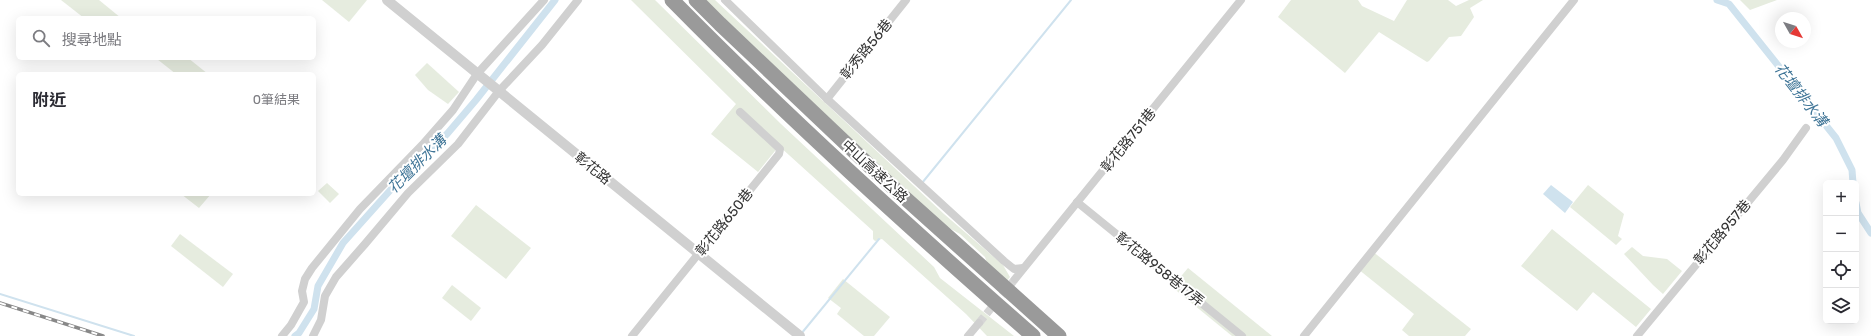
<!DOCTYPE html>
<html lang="zh-TW">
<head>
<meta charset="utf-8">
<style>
  body { margin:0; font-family:Rubik,"Noto Sans TC",sans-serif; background:#f7f7f7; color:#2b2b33 }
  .controls { position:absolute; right:12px; bottom:12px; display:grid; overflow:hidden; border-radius:6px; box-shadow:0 4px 16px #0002 }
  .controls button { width:36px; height:36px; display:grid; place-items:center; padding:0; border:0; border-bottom:1px solid #e1e1e2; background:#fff; color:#2b2b33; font:20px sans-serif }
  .compass { position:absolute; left:1775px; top:12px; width:36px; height:36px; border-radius:50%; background:#fff; box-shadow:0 4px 16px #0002; rotate:129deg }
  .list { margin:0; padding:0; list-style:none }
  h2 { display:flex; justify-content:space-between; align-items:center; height:52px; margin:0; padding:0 16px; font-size:17px }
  h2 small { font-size:13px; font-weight:400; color:#7c7c81 }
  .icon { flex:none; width:22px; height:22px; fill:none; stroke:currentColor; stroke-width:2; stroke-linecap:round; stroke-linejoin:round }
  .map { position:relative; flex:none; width:1871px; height:336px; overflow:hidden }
  .search { position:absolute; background:#fff; box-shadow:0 4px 16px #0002; left:16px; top:16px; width:300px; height:44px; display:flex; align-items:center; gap:10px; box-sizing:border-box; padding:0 14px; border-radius:6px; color:#7c7c81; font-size:15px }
  .panel { position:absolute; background:#fff; box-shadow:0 4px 16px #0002; left:16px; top:72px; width:300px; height:124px; border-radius:6px }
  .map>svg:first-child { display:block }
  .green { fill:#e6ecdf }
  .water { fill:#cfe2ee }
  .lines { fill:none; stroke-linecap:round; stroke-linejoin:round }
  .stream { stroke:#cfe2ee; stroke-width:2 }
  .canal { stroke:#cfe2ee; stroke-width:7 }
  .minor-tunnel { stroke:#d6d6d6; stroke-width:8; stroke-dasharray:8 4; stroke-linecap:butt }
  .minor { stroke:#d0d0d0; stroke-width:8 }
  .tertiary { stroke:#d0d0d0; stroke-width:10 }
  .motorway { stroke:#9a9a9a; stroke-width:15 }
  .rail-casing { stroke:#888; stroke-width:3.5 }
  .rail { stroke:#fff; stroke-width:2; stroke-dasharray:6; stroke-linecap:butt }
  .labels { text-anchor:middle; stroke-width:4; stroke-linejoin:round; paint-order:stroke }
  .street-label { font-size:14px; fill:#333; stroke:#fff }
  .water-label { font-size:15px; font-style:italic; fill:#3f7597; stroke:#fff }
</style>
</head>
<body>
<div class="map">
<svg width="1871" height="336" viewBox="0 0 1871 336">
  <rect width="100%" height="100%" fill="#fff"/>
  <!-- green -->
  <g class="green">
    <path d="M 61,0 L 99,0 L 121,18 L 84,18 Z"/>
    <path d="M 322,0 L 367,0 L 349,22 Z"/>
    <path d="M 631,0 L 655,0 L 781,124 L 934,267 L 940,278 L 1014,336 L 987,336 L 966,314 L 882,239 L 875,241 L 873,239 L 873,231 L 779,146 L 758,172 L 711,134 L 736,104 Z"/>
    <path d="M 705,0 L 715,0 L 944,214 L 1003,265 L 1010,277 L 1007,281 L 988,266 L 985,257 L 960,234 L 940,223 Z"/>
    <path d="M 1291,0 L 1358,0 L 1362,6 L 1394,21 L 1407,0 L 1448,0 L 1456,6 L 1469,0 L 1483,0 L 1470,8 L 1474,17 L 1461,36 L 1449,37 L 1429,61 L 1427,62 L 1379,32 L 1345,73 L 1278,17 Z"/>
    <path d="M 1740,0 L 1777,0 L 1750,10 Z"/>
    <path d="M 158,58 L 188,58 L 208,74 L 176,74 L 157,59 Z"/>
    <path d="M 427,63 L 459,92 L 448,104 L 428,90 L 415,75 Z"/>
    <path d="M 327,183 L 339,194 L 330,203 L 318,191 Z"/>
    <path d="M 1588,185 L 1624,214 L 1618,236 L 1622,239 L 1616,245 L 1570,207 Z"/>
    <path d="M 181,194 L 211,194 L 199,208 Z"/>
    <path d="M 476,205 L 531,248 L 506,279 L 451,236 Z"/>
    <path d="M 1552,229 L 1651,309 L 1636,327 L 1593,292 L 1577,311 L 1521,266 Z"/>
    <path d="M 180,234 L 233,274 L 223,287 L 171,246 Z"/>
    <path d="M 1632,247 L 1643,256 L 1667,259 L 1682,271 L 1663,294 L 1653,285 L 1624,254 Z"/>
    <path d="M 1372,251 L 1471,329 L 1465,336 L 1409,336 L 1402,330 L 1414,314 L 1358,269 Z"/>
    <path d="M 1188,268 L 1272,336 L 1232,336 L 1172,287 Z"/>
    <path d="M 843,279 L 890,317 L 874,336 L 864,336 L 837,314 L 841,308 L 828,298 Z"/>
    <path d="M 452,285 L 481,308 L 471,321 L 442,298 Z"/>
  </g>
  <!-- water -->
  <path class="water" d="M 1551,185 L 1573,202 L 1565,213 L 1543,194 Z"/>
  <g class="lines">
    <!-- stream -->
    <g class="stream">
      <path d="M 922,183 L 1071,0"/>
      <path d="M 0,294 L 134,336"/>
      <path d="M 801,334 L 879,239"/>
    </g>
    <!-- canal -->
    <g class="canal">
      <path d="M 1717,0 L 1729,4 L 1836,138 L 1852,170 L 1853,183"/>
      <path d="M 1856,203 L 1858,213 L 1871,233"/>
      <path d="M 295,336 L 299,333 L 314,309 L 318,286 L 343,243 L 394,186 L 447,134 L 476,100 L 555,0"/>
    </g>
    <!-- minor-tunnel -->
    <path class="minor-tunnel" d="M 979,323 L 1015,279"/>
    <!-- minor -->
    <g class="minor">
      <path d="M 725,0 L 827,99 L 1004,261 L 1014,269 L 1023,268"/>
      <path d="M 827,99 L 906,0"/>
      <path d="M 1077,202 L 1242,336"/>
      <path d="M 1015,279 L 1241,0"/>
      <path d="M 282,336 L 291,325 L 304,302 L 302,291 L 305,279 L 312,268 L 360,209 L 424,143 L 453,110 L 477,74 L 544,0"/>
      <path d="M 313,336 L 321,320 L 325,296 L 336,277 L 365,244 L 408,193 L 458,144 L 499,91 L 542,45 L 578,0"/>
      <path d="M 632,336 L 779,154 L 780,149 L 740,112"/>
      <path d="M 968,336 L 979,323"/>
      <path d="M 1304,336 L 1574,0"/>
      <path d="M 1637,336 L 1783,160 L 1806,128"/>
    </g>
    <!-- tertiary -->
    <path class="tertiary" d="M 387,0 L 800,336"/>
    <!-- motorway -->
    <g class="motorway">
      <path d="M 672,0 C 787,117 910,228 1033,336"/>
      <path d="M 696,0 L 720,24 L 877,173 L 1059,336"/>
    </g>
    <defs>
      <path id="rail" d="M 0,303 L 103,336"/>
    </defs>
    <!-- rail casing -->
    <use href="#rail" class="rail-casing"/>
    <!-- rail -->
    <use href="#rail" class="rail"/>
  </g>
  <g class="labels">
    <!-- street labels -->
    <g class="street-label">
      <text transform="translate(866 49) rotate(-51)" y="5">彰秀路56巷</text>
      <text transform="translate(1128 140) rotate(-51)" y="5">彰花路751巷</text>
      <text transform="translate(593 168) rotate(39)" y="5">彰花路</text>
      <text transform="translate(875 171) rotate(43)" y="5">中山高速公路</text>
      <text transform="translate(724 222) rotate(-51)" y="5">彰花路650巷</text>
      <text transform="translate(1722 232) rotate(-50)" y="5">彰花路957巷</text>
      <text transform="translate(1160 269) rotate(39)" y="5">彰花路958巷17弄</text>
    </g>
    <!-- water labels -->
    <g class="water-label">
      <text transform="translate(1801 95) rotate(52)" y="5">花壇排水溝</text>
      <text transform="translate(417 164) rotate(-45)" y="5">花壇排水溝</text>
    </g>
  </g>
</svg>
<div class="controls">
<button>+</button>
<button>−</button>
<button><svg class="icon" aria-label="locate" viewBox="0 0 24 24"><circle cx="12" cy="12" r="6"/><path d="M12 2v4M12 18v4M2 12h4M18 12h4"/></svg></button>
<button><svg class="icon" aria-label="layers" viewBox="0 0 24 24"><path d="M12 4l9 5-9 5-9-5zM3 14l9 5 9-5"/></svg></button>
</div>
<svg class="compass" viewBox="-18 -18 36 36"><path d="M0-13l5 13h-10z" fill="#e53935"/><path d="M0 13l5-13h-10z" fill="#7c7c81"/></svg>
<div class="search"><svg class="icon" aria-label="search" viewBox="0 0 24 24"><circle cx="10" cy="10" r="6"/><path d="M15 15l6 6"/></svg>搜尋地點</div>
<section class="panel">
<h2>附近<small>0筆結果</small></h2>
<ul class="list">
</ul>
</section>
</div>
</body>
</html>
